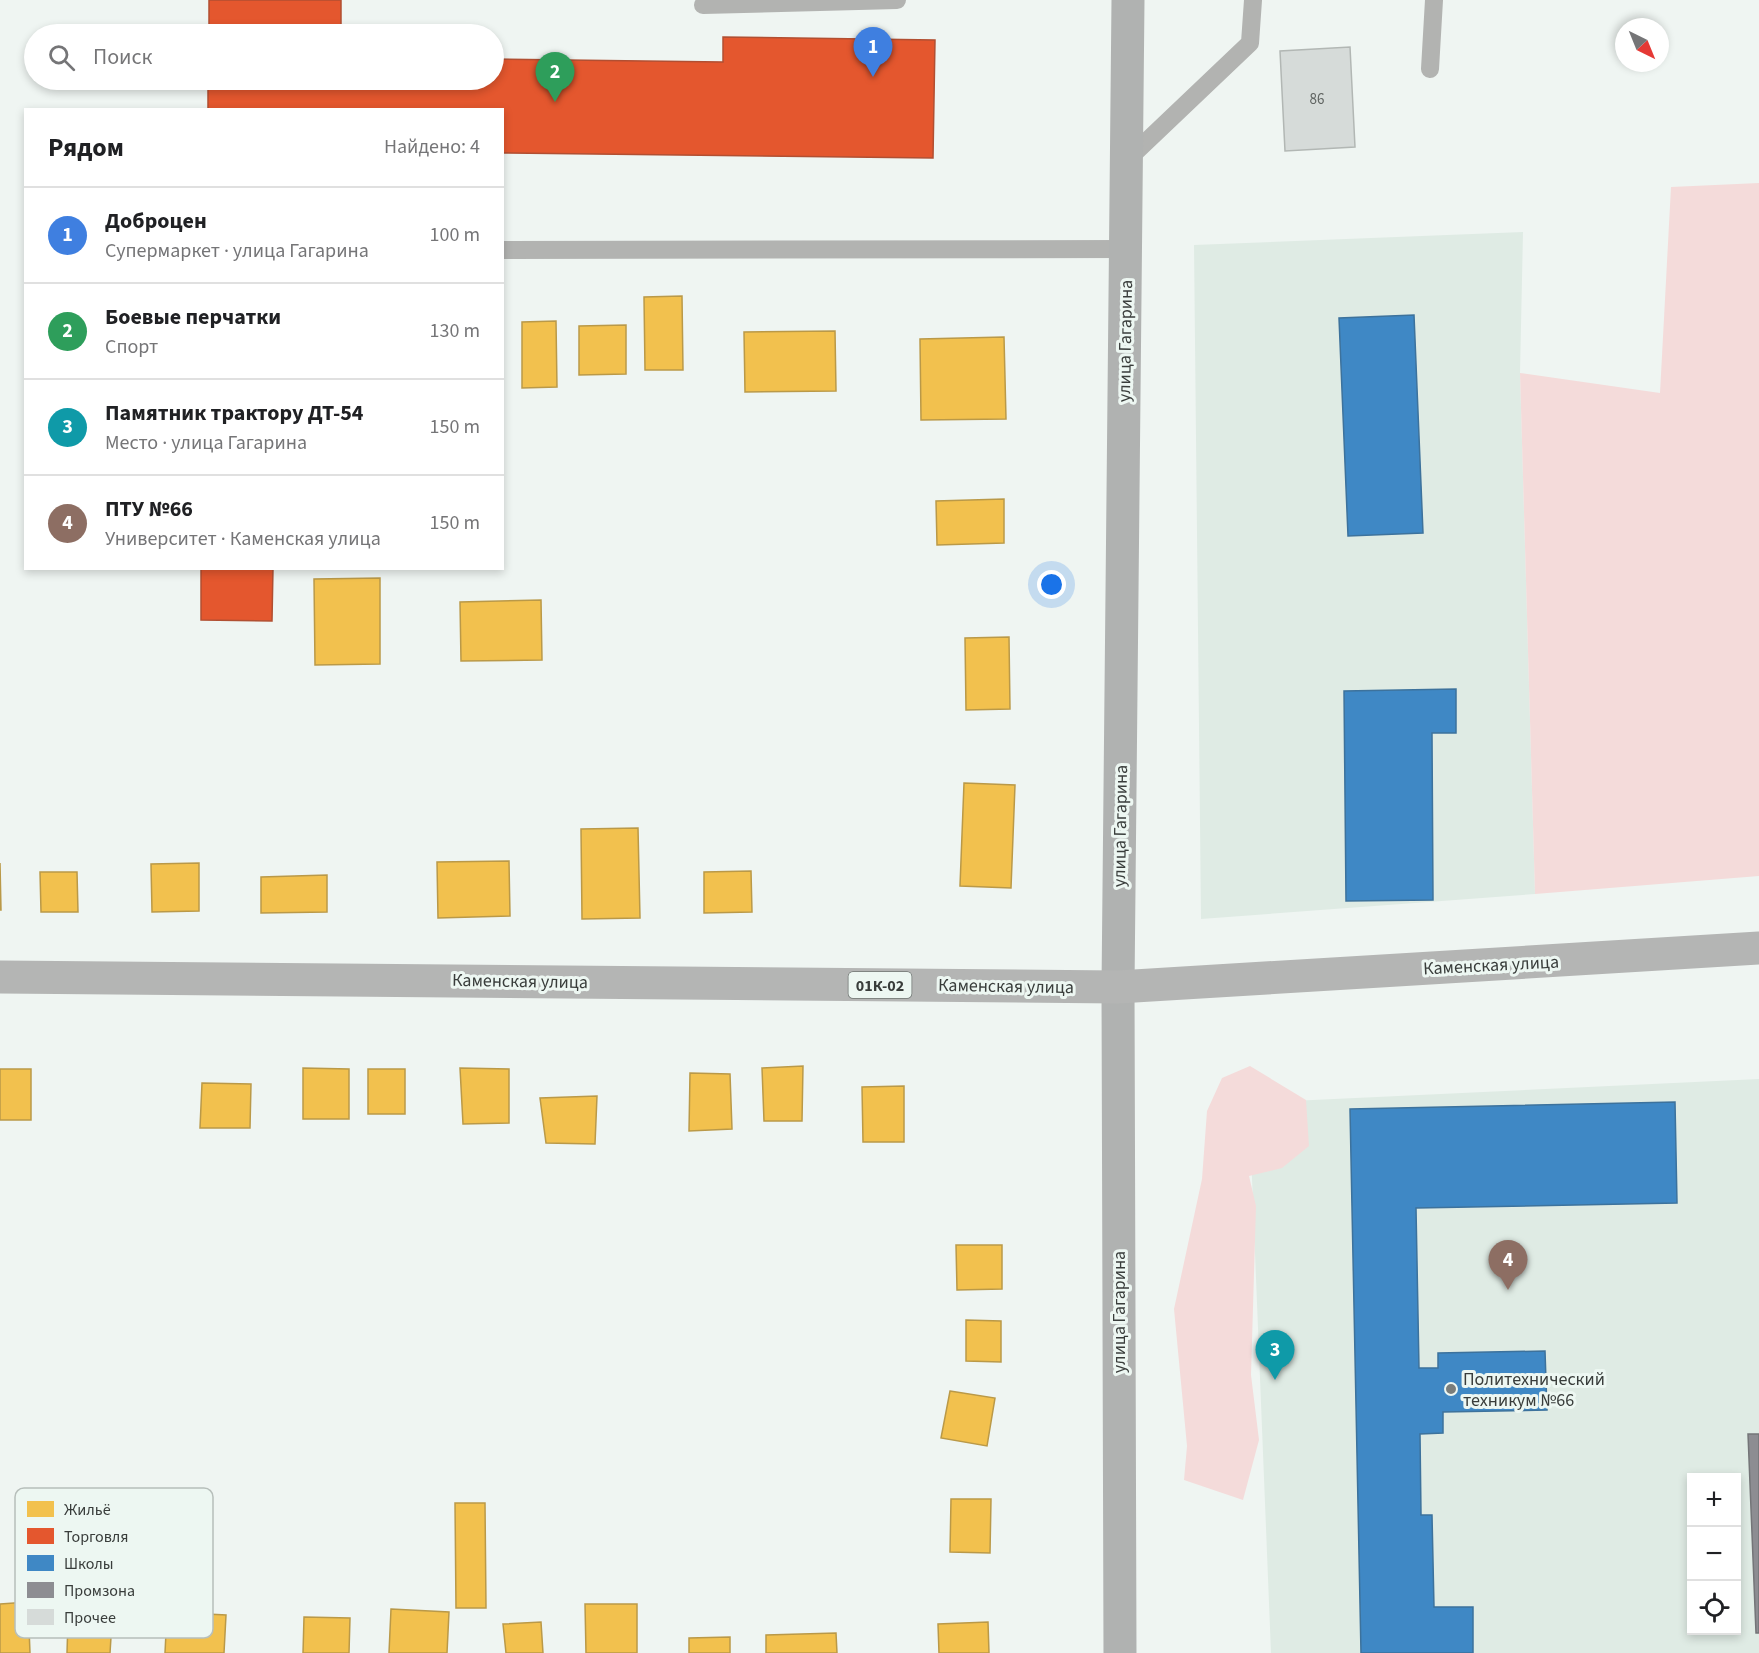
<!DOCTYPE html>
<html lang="ru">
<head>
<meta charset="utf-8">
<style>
  body { margin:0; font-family:"Source Sans 3",sans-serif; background:#f2f2f2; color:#202124 }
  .controls { position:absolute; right:18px; bottom:18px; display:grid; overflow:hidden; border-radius:0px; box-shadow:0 3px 9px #0003 }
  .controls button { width:54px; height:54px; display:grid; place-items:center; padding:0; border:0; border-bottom:2px solid #e0e0e0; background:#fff; color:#202124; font:30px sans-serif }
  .compass { position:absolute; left:1615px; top:18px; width:54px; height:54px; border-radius:50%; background:#fff; box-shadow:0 3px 9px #0003; rotate:137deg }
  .you { position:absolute; left:1052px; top:585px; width:21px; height:21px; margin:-15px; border:4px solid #fff; border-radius:50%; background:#1a73e8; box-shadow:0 0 0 9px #1a73e833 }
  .badge { display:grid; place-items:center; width:39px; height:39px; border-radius:50%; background:#d93025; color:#fff; font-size:20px; font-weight:700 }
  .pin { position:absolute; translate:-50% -50px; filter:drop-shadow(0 2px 3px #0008) }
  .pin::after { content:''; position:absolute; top:32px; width:21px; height:18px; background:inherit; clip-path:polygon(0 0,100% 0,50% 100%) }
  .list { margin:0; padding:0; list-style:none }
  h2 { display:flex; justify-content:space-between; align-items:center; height:78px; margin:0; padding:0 24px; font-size:26px }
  h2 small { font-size:20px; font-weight:400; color:#757577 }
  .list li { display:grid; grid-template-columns:39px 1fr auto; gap:18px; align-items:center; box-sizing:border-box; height:96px; padding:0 24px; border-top:2px solid #e0e0e0 }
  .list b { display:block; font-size:22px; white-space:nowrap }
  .list p { margin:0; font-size:20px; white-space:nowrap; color:#757577 }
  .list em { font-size:20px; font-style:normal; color:#757577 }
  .icon { flex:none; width:33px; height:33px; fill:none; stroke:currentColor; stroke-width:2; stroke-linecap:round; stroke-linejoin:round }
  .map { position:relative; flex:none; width:1759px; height:1653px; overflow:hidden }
  .search { position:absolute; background:#fff; box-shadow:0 3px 9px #0003; left:24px; top:24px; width:480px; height:66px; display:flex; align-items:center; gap:15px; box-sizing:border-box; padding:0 21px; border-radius:33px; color:#757577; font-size:22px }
  .panel { position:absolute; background:#fff; box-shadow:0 3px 9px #0003; left:24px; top:108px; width:480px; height:462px; border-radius:0px }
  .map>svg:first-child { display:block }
  .built { fill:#dfebe4; fill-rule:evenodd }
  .green { fill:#f4dbda }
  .homes { fill:#f2c14e; stroke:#ba9948; stroke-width:1.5 }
  .shops { fill:#e4572e; stroke:#b14f32; stroke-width:1.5 }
  .schools { fill:#3f88c5; stroke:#3d729c; stroke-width:1.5 }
  .industry { fill:#8d8d92; stroke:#747578; stroke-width:1.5 }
  .building { fill:#d6dbd9; stroke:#b2b7b4; stroke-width:1.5 }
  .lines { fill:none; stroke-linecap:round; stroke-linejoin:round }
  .lane { stroke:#b2b3b1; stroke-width:18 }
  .secondary { stroke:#b0b2b1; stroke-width:33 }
  .primary { stroke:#b4b5b4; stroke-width:33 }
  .poi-dot { fill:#797d7b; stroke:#edf7f2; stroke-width:2 }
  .labels { text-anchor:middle; stroke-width:6; stroke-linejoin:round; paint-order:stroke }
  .number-label { font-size:15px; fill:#606462 }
  .shield { fill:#edf7f2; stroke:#6f7572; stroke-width:1.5 }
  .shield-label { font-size:16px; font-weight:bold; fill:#393d3b }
  .street-label { font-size:18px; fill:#393d3b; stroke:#edf7f2 }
  .poi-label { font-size:18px; fill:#393d3b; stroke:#edf7f2; text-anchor:start }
  .key { fill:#edf7f2; stroke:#b7bfbb; stroke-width:1.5 }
  .key-label { font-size:16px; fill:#393d3b }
</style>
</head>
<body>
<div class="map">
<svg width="1759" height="1653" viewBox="0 0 1759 1653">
  <rect width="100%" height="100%" fill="#eff5f2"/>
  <!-- built -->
  <g class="built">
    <path d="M 1523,232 L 1520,373 L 1535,894 L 1201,919 L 1194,245 Z"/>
    <path d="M 1759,1079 L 1759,1653 L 1271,1653 L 1249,1103 ZM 1692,1478 L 1736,1478 L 1736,1630 L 1692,1630 Z"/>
  </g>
  <!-- green -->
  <g class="green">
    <path d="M 1759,183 L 1759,876 L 1535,894 L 1520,373 L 1660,393 L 1671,187 Z"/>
    <path d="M 1250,1066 L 1306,1100 L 1309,1146 L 1282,1168 L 1249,1176 L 1256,1206 L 1251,1375 L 1259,1440 L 1243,1500 L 1184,1480 L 1187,1446 L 1174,1309 L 1202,1179 L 1207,1111 L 1222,1078 Z"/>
  </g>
  <!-- homes -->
  <g class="homes">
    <path d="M 682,296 L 683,370 L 645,370 L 644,297 Z"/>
    <path d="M 556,321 L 557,387 L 522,388 L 522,322 Z"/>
    <path d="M 626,325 L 626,374 L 579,375 L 579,326 Z"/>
    <path d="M 835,331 L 836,391 L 745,392 L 744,332 Z"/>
    <path d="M 1004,337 L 1006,419 L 921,420 L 920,339 Z"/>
    <path d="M 1004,499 L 1004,543 L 937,545 L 936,501 Z"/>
    <path d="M 380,578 L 380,664 L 315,665 L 314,579 Z"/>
    <path d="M 541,600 L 542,660 L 461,661 L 460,602 Z"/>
    <path d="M 1009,637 L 1010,709 L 966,710 L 965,638 Z"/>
    <path d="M 964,783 L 1015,785 L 1011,888 L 960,886 Z"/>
    <path d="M 638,828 L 640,918 L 582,919 L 581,829 Z"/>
    <path d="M 509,861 L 510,916 L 438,918 L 437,862 Z"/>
    <path d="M 0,863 L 1,910 L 0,910 Z"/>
    <path d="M 199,863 L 199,911 L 152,912 L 151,864 Z"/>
    <path d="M 751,871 L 752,912 L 704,913 L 704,872 Z"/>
    <path d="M 40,872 L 77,872 L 78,912 L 41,912 Z"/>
    <path d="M 327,875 L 327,912 L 261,913 L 261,877 Z"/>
    <path d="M 803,1066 L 802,1121 L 764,1121 L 762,1068 Z"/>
    <path d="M 303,1068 L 349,1069 L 349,1119 L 303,1119 Z"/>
    <path d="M 460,1068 L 509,1069 L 509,1123 L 463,1124 Z"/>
    <rect x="0" y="1069" width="31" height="51"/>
    <rect x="368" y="1069" width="37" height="45"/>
    <path d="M 690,1073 L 730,1074 L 732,1129 L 689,1131 Z"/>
    <path d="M 202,1083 L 251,1084 L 250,1128 L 200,1128 Z"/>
    <path d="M 904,1086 L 904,1142 L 863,1142 L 862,1087 Z"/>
    <path d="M 597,1096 L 595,1144 L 546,1143 L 540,1098 Z"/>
    <path d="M 956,1245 L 1002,1245 L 1002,1289 L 957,1290 Z"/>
    <path d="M 966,1320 L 1001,1321 L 1001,1362 L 966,1361 Z"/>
    <path d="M 950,1391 L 995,1398 L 987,1446 L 941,1438 Z"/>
    <path d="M 951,1499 L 991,1499 L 990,1553 L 950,1552 Z"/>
    <path d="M 455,1503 L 485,1503 L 486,1608 L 456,1608 Z"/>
    <path d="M 28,1602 L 30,1653 L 0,1653 L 0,1604 Z"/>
    <path d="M 585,1604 L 637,1604 L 637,1653 L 586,1653 Z"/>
    <path d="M 391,1609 L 449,1612 L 447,1653 L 389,1653 Z"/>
    <path d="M 167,1612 L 226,1615 L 224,1653 L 165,1653 Z"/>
    <path d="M 304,1617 L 350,1618 L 349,1653 L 303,1653 Z"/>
    <path d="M 68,1620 L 112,1621 L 110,1653 L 67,1653 Z"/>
    <path d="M 541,1622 L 543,1653 L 506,1653 L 503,1624 Z"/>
    <path d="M 988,1622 L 989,1653 L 939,1653 L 938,1624 Z"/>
    <path d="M 836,1633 L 837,1653 L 766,1653 L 766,1635 Z"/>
    <path d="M 730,1637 L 730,1653 L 689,1653 L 689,1638 Z"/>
  </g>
  <!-- shops -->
  <g class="shops">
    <rect x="209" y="0" width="132" height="34"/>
    <path d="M 723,37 L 935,40 L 933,158 L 502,153 L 502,110 L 208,110 L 208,80 L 494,80 L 494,59 L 723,62 Z"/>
    <path d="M 201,568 L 273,568 L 272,621 L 201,620 Z"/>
  </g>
  <!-- schools -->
  <g class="schools">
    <path d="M 1414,315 L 1423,533 L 1348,536 L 1339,318 Z"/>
    <path d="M 1456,689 L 1456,733 L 1432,733 L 1433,900 L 1346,901 L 1344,691 Z"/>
    <path d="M 1675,1102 L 1677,1203 L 1416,1208 L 1419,1368 L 1438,1368 L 1438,1353 L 1545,1351 L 1547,1410 L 1443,1412 L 1443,1433 L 1420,1434 L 1421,1515 L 1432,1515 L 1434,1607 L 1473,1607 L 1473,1653 L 1361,1653 L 1350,1109 Z"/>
  </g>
  <!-- industry -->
  <path class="industry" d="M 1748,1434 L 1759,1434 L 1759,1633 L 1756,1633 Z"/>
  <!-- building -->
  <path class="building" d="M 1350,47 L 1355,147 L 1285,151 L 1280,51 Z"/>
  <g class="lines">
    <!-- lane -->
    <g class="lane">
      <path d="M 703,5 L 897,0"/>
      <path d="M 1430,69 L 1434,0"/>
      <path d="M 1126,161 L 1250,43 L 1253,0"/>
      <path d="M 502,250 L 1125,249"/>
    </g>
    <!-- secondary -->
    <path class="secondary" d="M 1120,1653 L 1118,987 L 1128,0"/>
    <!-- primary -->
    <path class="primary" d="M 0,977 L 1118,987 L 1759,948"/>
  </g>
  <!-- markers -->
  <circle class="poi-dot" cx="1451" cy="1389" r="6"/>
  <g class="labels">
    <!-- number labels -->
    <g class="number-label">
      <text x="1317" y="104">86</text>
    </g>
    <!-- shield labels -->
    <rect class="shield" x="848.5" y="972" width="63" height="26" rx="4.5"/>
    <g class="shield-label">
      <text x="880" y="991">01К-02</text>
    </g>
    <!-- street labels -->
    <g class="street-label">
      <text transform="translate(1125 341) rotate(-89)" y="6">улица Гагарина</text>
      <text transform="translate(1120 826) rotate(-89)" y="6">улица Гагарина</text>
      <text transform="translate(1491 965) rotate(-3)" y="6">Каменская улица</text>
      <text transform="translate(520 981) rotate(1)" y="6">Каменская улица</text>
      <text transform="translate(1006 986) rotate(1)" y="6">Каменская улица</text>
      <text transform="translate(1119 1312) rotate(-90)" y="6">улица Гагарина</text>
    </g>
    <!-- poi labels -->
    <g class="poi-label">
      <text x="1463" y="1385">Политехнический<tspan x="1463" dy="21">техникум №66</tspan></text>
    </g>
  </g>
  <!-- legend -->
  <rect x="15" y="1488" width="198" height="150" rx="9" class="key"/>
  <rect x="27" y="1501" width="27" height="16" fill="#f2c14e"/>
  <rect x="27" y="1528" width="27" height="16" fill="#e4572e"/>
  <rect x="27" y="1555" width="27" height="16" fill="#3f88c5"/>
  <rect x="27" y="1582" width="27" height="16" fill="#8d8d92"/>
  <rect x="27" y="1609" width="27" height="16" fill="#d6dbd9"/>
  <g class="key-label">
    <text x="64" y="1515">Жильё</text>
    <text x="64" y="1542">Торговля</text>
    <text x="64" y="1569">Школы</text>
    <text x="64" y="1596">Промзона</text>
    <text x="64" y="1623">Прочее</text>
  </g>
</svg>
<div class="controls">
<button>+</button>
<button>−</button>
<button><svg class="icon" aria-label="locate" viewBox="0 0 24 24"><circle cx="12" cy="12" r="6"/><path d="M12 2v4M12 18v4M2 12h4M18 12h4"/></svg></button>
</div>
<svg class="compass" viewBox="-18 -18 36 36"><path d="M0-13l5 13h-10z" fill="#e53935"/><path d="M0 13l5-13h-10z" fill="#757577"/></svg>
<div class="you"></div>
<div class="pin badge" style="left:873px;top:77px;background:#3f7fe0">1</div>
<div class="pin badge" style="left:555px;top:102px;background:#2e9e5b">2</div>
<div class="pin badge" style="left:1275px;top:1380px;background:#0f9aa8">3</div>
<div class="pin badge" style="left:1508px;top:1290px;background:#8d6e63">4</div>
<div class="search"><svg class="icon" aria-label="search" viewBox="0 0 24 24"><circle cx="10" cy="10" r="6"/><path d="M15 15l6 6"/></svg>Поиск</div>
<section class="panel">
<h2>Рядом<small>Найдено: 4</small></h2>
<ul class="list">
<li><span class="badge" style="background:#3f7fe0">1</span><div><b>Доброцен</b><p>Супермаркет · улица Гагарина</p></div><em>100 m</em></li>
<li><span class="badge" style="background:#2e9e5b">2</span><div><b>Боевые перчатки</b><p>Спорт</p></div><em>130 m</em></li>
<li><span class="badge" style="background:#0f9aa8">3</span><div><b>Памятник трактору ДТ-54</b><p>Место · улица Гагарина</p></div><em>150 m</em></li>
<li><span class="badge" style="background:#8d6e63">4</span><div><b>ПТУ №66</b><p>Университет · Каменская улица</p></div><em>150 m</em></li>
</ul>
</section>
</div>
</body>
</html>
